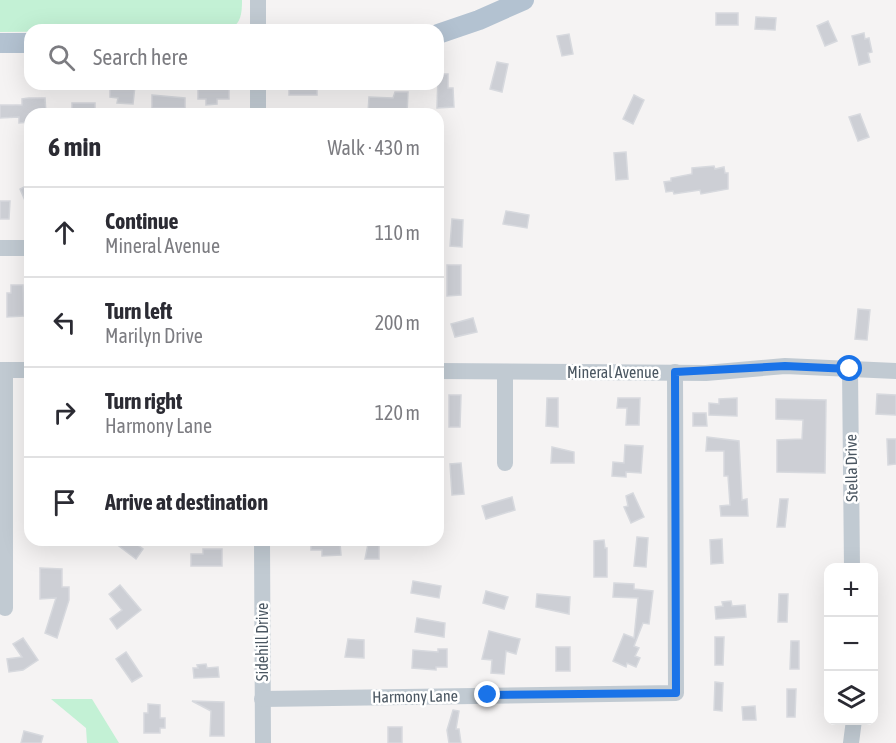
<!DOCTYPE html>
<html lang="en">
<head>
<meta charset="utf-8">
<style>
  body { margin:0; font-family:"Asap Condensed",sans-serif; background:#f7f7f7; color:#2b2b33 }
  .controls { position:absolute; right:18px; bottom:18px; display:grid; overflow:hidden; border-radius:12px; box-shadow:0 6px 24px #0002 }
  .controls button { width:54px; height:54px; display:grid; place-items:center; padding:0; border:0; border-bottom:2px solid #e1e1e2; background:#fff; color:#2b2b33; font:30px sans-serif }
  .stop { position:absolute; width:18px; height:18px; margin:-14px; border:4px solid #1a73e8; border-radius:50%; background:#fff }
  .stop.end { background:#1a73e8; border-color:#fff; box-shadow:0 2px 6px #0008 }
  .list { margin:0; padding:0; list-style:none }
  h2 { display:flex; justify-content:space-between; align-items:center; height:78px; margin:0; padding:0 24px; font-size:26px }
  h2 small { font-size:20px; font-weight:400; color:#7c7c81 }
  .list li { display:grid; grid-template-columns:39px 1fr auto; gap:18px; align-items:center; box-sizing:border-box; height:90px; padding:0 24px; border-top:2px solid #e1e1e2 }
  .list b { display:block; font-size:22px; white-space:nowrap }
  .list p { margin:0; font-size:20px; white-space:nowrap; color:#7c7c81 }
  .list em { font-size:20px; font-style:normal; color:#7c7c81 }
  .icon { flex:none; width:33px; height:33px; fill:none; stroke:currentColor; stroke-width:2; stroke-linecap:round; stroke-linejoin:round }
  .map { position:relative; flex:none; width:896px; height:743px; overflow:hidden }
  .search { position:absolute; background:#fff; box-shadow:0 6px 24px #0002; left:24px; top:24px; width:420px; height:66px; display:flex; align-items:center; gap:15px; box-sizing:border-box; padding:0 21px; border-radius:18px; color:#7c7c81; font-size:22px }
  .panel { position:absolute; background:#fff; box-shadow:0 6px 24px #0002; left:24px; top:108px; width:420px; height:438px; border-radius:18px }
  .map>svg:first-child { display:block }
  .green { fill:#c3f1d5 }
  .building { fill:#cdcfd5; stroke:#d7d9de; stroke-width:1.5 }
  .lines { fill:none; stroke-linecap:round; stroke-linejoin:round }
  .minor { stroke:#c1cad2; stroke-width:16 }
  .major { stroke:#b3c2d1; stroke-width:20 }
  .route { stroke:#1a73e8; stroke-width:8 }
  .labels { text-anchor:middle; stroke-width:5; stroke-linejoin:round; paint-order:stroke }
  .street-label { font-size:16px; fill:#4a5661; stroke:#fff }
</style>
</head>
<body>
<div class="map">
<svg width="896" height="743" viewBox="0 0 896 743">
  <rect width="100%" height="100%" fill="#f5f3f3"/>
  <!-- green -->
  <g class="green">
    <path d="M 0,0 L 242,0 C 242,14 241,26 226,30 L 0,32 Z"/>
    <path d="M 51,699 L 92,699 L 119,743 L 87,743 L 86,728 Z"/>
  </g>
  <!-- building -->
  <g class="building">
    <rect x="716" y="13" width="22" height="12"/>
    <path d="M 756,17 L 776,18 L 775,30 L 755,29 Z"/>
    <path d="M 828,21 L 837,41 L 825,46 L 817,26 Z"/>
    <path d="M 864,33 L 865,39 L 869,38 L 872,52 L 868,53 L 870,62 L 859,65 L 852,36 Z"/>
    <path d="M 569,34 L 573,54 L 562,56 L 557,36 Z"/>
    <path d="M 497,62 L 508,64 L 502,92 L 490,89 Z"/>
    <path d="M 438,74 L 448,74 L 448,88 L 453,88 L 454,107 L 437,108 Z"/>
    <rect x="289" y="84" width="28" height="11"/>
    <path d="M 110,85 L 135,86 L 133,104 L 117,103 L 118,98 L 110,97 Z"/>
    <path d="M 198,87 L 229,87 L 229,99 L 217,99 L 217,104 L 206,105 L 206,99 L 198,99 Z"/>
    <path d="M 395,92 L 408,92 L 407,114 L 368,113 L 369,97 L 393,98 Z"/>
    <path d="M 152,95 L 185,98 L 185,108 L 152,108 Z"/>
    <path d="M 634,95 L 644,100 L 633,124 L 623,119 Z"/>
    <path d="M 29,98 L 45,98 L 46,114 L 30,114 L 30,122 L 19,123 L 19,117 L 0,118 L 0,105 L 22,105 L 22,99 Z"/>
    <rect x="72" y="103" width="23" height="11"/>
    <path d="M 860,114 L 869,137 L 858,141 L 849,117 Z"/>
    <path d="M 626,152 L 628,179 L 616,180 L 614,153 Z"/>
    <path d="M 714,166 L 715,169 L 724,167 L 725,173 L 728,173 L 728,189 L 701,194 L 700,190 L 674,194 L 673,191 L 666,192 L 664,182 L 671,181 L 671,178 L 692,174 L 692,168 Z"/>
    <path d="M 30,184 L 30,212 L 20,189 Z"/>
    <path d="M 0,201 L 10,201 L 9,219 L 0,219 Z"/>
    <path d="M 506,211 L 529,215 L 527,228 L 503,224 Z"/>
    <path d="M 452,219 L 463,220 L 462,247 L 450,246 Z"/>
    <path d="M 447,265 L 461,265 L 461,295 L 447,296 Z"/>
    <path d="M 11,285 L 23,285 L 24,316 L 7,317 L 7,293 L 11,293 Z"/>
    <path d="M 858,309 L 870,310 L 867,340 L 855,339 Z"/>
    <path d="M 473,318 L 477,332 L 455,337 L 451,324 Z"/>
    <path d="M 877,394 L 896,395 L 896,415 L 876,414 Z"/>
    <path d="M 449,395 L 461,395 L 460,427 L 449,427 Z"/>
    <path d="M 547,398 L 558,398 L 558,427 L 546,426 Z"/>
    <path d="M 618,398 L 640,398 L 639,425 L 626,425 L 627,408 L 617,408 Z"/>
    <path d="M 737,398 L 737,416 L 709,415 L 709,403 L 719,404 L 719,399 Z"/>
    <path d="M 776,399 L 826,400 L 825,473 L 777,472 L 777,440 L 802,439 L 803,420 L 776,419 Z"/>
    <path d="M 693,413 L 706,413 L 707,426 L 693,426 Z"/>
    <path d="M 707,437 L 739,441 L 742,500 L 747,499 L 748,516 L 721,516 L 720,506 L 730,505 L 728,476 L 724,476 L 724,451 L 706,451 Z"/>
    <path d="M 887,439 L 896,439 L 896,464 L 888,465 Z"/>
    <path d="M 625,445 L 643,446 L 641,473 L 626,472 L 626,477 L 612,476 L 613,462 L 624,463 Z"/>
    <path d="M 552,447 L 574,452 L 574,463 L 551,463 Z"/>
    <path d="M 461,463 L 464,494 L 452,495 L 450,464 Z"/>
    <path d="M 633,493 L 644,517 L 631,523 L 624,507 L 628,506 L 626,496 Z"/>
    <path d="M 512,497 L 515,510 L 486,519 L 482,506 Z"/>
    <path d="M 780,499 L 788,499 L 785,527 L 777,527 Z"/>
    <path d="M 637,537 L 648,538 L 646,567 L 634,566 Z"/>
    <path d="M 722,539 L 723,563 L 711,564 L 710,540 Z"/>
    <path d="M 111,540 L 131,540 L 143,549 L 136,559 Z"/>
    <path d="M 311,540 L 340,543 L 341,555 L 322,556 L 322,550 L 311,550 Z"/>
    <path d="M 604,540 L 605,548 L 607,548 L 607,577 L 594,577 L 594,541 Z"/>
    <path d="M 368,544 L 379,544 L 379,559 L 365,559 Z"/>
    <path d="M 203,549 L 222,549 L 222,566 L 191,566 L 191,554 L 203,554 Z"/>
    <path d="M 40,568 L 62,569 L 62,587 L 69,587 L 69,600 L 57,638 L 45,633 L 56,598 L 40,599 Z"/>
    <path d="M 413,581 L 441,586 L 439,598 L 411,593 Z"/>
    <path d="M 614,583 L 634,584 L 634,589 L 653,591 L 649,624 L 643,623 L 634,646 L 639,648 L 635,656 L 640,658 L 636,667 L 627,663 L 626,667 L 613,661 L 624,634 L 634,638 L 638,598 L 613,597 Z"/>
    <path d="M 120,585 L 141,610 L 117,629 L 110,619 L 122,610 L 109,594 Z"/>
    <path d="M 486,591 L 508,597 L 504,609 L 483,603 Z"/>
    <path d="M 537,594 L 570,597 L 569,614 L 536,607 Z"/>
    <path d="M 779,594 L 788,594 L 787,622 L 778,622 Z"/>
    <path d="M 731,601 L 732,606 L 745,605 L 746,617 L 716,619 L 715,607 L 723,606 L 722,602 Z"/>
    <path d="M 417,618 L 445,623 L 444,637 L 415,632 Z"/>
    <path d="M 489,631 L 520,639 L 516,654 L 506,651 L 504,674 L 491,673 L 492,660 L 482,659 Z"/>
    <path d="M 715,637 L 724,637 L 723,665 L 715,665 Z"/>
    <path d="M 23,638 L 38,660 L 23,670 L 9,672 L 7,659 L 22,657 L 13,644 Z"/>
    <path d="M 348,639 L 364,640 L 364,658 L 345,657 Z"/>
    <path d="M 791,641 L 799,641 L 799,669 L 790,669 Z"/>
    <rect x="556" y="647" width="14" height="24"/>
    <path d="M 438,649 L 447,649 L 447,667 L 436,667 L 436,670 L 412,668 L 413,650 L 438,652 Z"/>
    <path d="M 126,652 L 142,676 L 132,682 L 116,659 Z"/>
    <path d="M 206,664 L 207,668 L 218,667 L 219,677 L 194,678 L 193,668 L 198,668 L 197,665 Z"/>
    <path d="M 715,682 L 723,683 L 722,711 L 714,710 Z"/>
    <path d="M 787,689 L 796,689 L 795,717 L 787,717 Z"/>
    <path d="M 192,701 L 224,702 L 224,736 L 210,736 L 211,711 Z"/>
    <path d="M 148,704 L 160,705 L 160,718 L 165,718 L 165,728 L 160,728 L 160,733 L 144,733 L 144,713 L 148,713 Z"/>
    <path d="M 755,706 L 756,720 L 743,720 L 742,707 Z"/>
    <path d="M 453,710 L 459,711 L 456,729 L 459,729 L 461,743 L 449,743 L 447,730 Z"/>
    <rect x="388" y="727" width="14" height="16"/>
    <path d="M 24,731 L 43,736 L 41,743 L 21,743 Z"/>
  </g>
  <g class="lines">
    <!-- minor -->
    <g class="minor">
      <path d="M 258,30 L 258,0"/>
      <path d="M 258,84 L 258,114"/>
      <path d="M 0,248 L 30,248"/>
      <path d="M 850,369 L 852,568"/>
      <path d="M 0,370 L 30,370"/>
      <path d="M 5,370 L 5,608"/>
      <path d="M 438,371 L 706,373 L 785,366 L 896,371"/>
      <path d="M 505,372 L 505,463"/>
      <path d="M 262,540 L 263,743"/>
      <path d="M 262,699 L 676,693 L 675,372"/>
      <path d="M 851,743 L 854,720"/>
    </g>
    <!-- major -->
    <g class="major">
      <path d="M 438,34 L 479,20 L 524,0"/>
      <path d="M 0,43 L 30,43"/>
    </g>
  </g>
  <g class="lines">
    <!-- route -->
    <path class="route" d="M 488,695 L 676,693 L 675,372 L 785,366 L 850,369"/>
  </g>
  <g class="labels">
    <!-- street labels -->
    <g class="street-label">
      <text x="613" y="378">Mineral Avenue</text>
      <text transform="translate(851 468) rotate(-91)" y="6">Stella Drive</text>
      <text transform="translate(262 642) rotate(-90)" y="6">Sidehill Drive</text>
      <text transform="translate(415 696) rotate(-1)" y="6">Harmony Lane</text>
    </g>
  </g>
</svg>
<div class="controls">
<button>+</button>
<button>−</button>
<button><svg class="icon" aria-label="layers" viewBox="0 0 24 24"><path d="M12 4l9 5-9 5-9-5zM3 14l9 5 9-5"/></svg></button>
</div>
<div class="stop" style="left:850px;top:369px"></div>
<div class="stop end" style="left:488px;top:695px"></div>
<div class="search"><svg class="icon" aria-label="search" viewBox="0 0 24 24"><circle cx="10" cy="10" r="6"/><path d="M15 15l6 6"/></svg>Search here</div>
<section class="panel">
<h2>6 min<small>Walk · 430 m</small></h2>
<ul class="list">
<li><svg class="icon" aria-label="ahead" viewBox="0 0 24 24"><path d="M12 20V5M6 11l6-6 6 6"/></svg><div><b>Continue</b><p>Mineral Avenue</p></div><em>110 m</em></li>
<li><svg class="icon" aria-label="left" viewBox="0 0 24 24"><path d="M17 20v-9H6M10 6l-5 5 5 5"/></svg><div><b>Turn left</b><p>Marilyn Drive</p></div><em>200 m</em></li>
<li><svg class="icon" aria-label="right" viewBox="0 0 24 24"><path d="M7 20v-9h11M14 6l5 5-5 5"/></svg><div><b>Turn right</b><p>Harmony Lane</p></div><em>120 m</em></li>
<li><svg class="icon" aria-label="arrive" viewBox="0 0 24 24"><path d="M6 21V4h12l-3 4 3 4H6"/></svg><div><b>Arrive at destination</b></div></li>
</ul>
</section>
</div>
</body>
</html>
